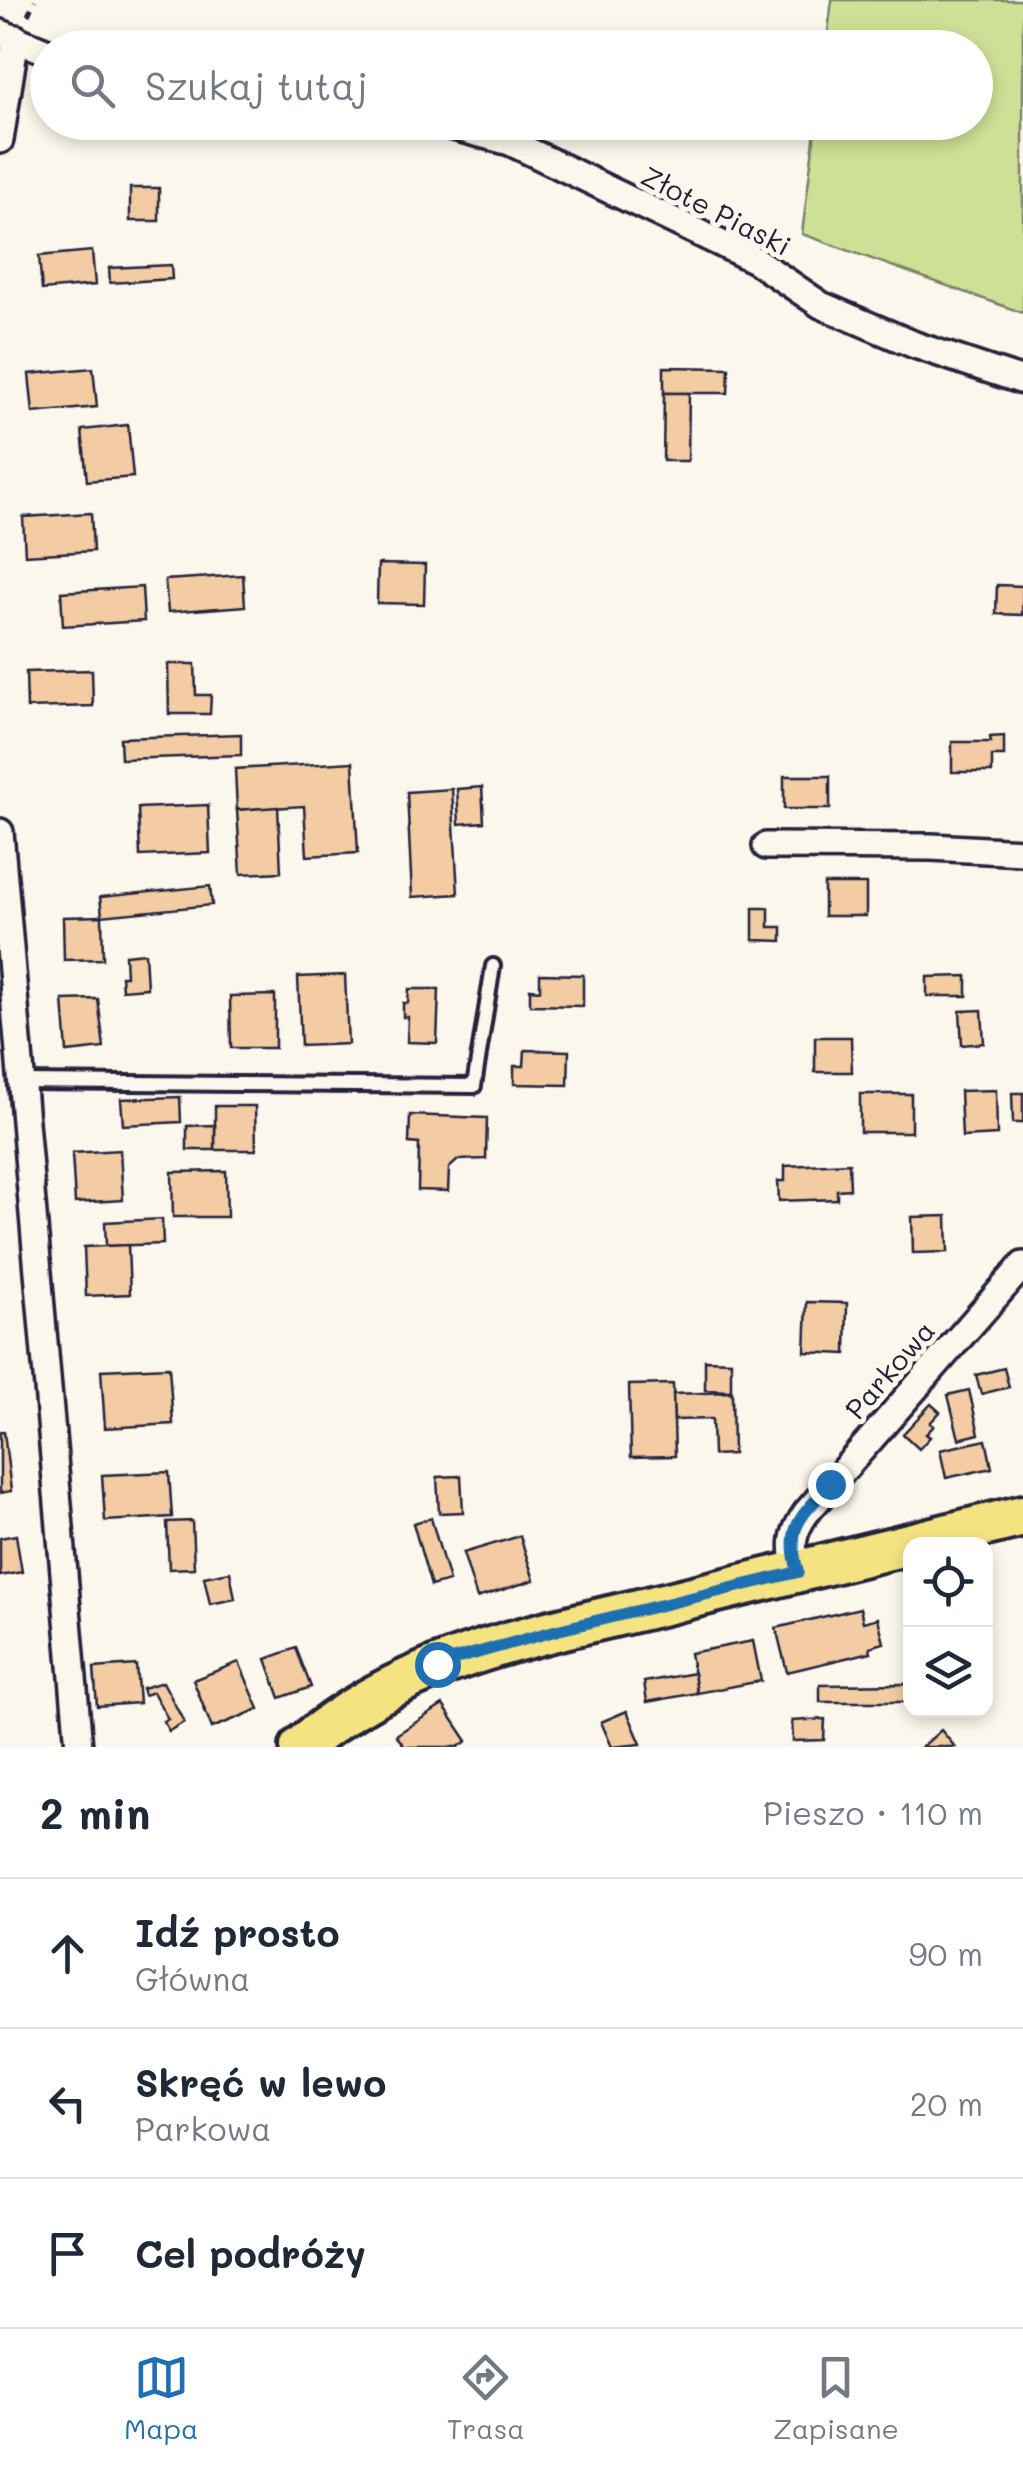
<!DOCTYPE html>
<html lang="pl">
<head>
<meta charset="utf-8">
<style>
  body { margin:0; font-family:Mali,sans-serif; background:#f2f2f3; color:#1f2937 }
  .controls { position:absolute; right:30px; bottom:30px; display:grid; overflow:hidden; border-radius:20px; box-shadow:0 5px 15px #0003 }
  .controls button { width:90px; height:90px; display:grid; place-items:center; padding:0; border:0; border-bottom:2px solid #e0e1e3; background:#fff; color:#1f2937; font:50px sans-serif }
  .stop { position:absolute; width:30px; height:30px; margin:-22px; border:8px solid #1f6fb2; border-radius:50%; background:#fff }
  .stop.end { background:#1f6fb2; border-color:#fff; box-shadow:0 2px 10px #0008 }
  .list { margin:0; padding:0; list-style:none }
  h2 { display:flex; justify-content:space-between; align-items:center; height:130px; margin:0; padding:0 40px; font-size:42px }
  h2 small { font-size:32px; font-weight:400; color:#747a83 }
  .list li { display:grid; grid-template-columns:65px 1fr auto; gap:30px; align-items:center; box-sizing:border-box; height:150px; padding:0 40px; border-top:2px solid #e0e1e3 }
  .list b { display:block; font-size:38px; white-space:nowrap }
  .list p { margin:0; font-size:32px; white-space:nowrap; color:#747a83 }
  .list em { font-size:32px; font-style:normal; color:#747a83 }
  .icon { flex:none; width:55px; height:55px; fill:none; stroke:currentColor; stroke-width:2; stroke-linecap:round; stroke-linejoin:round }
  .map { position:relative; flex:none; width:1023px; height:1747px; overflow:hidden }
  .search { position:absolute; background:#fff; box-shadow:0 5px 15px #0003; left:30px; right:30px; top:30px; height:110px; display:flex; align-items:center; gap:25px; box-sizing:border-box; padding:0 35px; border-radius:55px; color:#747a83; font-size:38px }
  .sheet { height:580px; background:#fff }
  nav { display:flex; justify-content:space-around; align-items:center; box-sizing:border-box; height:140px; border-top:2px solid #e0e1e3; background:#fff; font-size:28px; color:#747a83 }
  nav a { display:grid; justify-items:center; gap:5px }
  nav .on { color:#1f6fb2 }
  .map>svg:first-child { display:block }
  .green { fill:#cee095; stroke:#788168; stroke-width:2.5 }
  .building { fill:#f3cca3; stroke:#22223b; stroke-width:2.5 }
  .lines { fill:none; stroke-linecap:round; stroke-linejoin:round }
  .lane-casing { stroke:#22223b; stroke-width:20 }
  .street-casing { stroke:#22223b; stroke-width:32 }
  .primary-casing { stroke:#22223b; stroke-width:48 }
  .path { stroke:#22223b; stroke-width:5; stroke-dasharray:8 8; stroke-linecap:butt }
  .lane { stroke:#fbf7ec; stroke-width:12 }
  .street { stroke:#fbf7ec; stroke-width:25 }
  .primary { stroke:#f5e382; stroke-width:40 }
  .route { stroke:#1f6fb2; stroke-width:12 }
  .labels { text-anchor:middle; stroke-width:10; stroke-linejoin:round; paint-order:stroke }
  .street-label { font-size:28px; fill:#22223b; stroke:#fbf7ec }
</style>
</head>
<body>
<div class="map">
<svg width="1023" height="1747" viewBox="0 0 1023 1747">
  <rect width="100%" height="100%" fill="#fbf7ec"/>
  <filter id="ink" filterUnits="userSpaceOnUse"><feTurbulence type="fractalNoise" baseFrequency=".01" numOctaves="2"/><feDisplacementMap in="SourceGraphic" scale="20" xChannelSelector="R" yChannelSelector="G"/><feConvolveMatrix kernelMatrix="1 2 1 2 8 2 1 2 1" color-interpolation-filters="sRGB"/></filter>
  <g filter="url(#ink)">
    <!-- green -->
    <path class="green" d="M 832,0 L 1023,0 L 1023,313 L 802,234 L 816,123 L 976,122 L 976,48 L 826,47 Z"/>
    <!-- building -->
    <g class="building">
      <rect x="130" y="188" width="29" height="33"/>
      <path d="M 92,251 L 95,285 L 42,290 L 39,256 Z"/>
      <path d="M 171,265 L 172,279 L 110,283 L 109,268 Z"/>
      <path d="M 664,367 L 729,368 L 728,393 L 664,393 Z"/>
      <path d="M 93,368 L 97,407 L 33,413 L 29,374 Z"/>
      <path d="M 664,393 L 689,393 L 688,461 L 663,461 Z"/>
      <path d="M 128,425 L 133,477 L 87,481 L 82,430 Z"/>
      <path d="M 91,513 L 93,551 L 25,555 L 23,517 Z"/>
      <path d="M 378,564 L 425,565 L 424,604 L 377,603 Z"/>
      <path d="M 243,575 L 245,606 L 168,612 L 165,580 Z"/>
      <path d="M 997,585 L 1023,586 L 1022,615 L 996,614 Z"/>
      <path d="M 142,587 L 144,621 L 63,626 L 61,592 Z"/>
      <path d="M 168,664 L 195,664 L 196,695 L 211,695 L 210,714 L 169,714 Z"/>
      <path d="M 92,670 L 93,706 L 27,708 L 26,672 Z"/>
      <path d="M 241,734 L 241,755 L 121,759 L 120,738 Z"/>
      <path d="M 1004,736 L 1004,756 L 992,756 L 992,772 L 952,772 L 952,742 L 991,742 L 990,737 Z"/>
      <path d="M 353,762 L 358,853 L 307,856 L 304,806 L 237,810 L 235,769 Z"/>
      <rect x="784" y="776" width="46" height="33"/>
      <path d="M 482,787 L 484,822 L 459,824 L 457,789 Z"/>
      <path d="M 452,789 L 458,894 L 412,897 L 407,792 Z"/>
      <path d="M 208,805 L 210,853 L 140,856 L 138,808 Z"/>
      <path d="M 278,807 L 281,872 L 241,874 L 237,810 Z"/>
      <rect x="824" y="884" width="42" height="32"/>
      <path d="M 210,886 L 212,905 L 102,916 L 100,897 Z"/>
      <path d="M 753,908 L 769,908 L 769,927 L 782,927 L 782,941 L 753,940 Z"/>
      <path d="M 102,916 L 103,959 L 64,960 L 63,917 Z"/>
      <path d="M 145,953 L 147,988 L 122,990 L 121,976 L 126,976 L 125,955 Z"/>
      <path d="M 540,974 L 583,975 L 583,1006 L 530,1005 L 530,989 L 540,990 Z"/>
      <path d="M 345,975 L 348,1044 L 301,1046 L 298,977 Z"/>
      <path d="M 967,976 L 967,996 L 927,996 L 927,977 Z"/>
      <path d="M 409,989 L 439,989 L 437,1043 L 407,1042 L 408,1017 L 403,1017 L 403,1003 L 408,1003 Z"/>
      <path d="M 275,995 L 275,1048 L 231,1048 L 230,996 Z"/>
      <path d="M 98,999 L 104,1048 L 67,1052 L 63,1000 Z"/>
      <path d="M 982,1010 L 984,1043 L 962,1045 L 960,1011 Z"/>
      <path d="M 815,1037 L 851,1037 L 852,1072 L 815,1072 Z"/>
      <path d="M 525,1050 L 569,1051 L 568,1085 L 514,1084 L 514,1066 L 524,1066 Z"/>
      <path d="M 996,1090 L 997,1135 L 962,1137 L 960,1091 Z"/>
      <path d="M 1012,1093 L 1023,1093 L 1023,1123 L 1013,1123 Z"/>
      <rect x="860" y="1094" width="51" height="38"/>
      <path d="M 180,1097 L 181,1122 L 123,1125 L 121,1099 Z"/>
      <path d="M 215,1106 L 255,1106 L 256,1150 L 215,1150 Z"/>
      <path d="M 410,1115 L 487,1118 L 486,1159 L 458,1160 L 449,1168 L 448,1191 L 418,1190 L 419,1144 L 409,1143 Z"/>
      <path d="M 215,1125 L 215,1150 L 187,1150 L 187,1126 Z"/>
      <path d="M 120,1150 L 123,1200 L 75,1203 L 72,1153 Z"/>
      <path d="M 849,1163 L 850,1189 L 837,1190 L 837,1199 L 779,1201 L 778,1181 L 785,1181 L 785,1166 Z"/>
      <path d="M 226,1171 L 227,1217 L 173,1217 L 172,1172 Z"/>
      <path d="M 947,1216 L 948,1252 L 913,1253 L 912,1217 Z"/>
      <path d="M 162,1219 L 163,1244 L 106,1246 L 105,1222 Z"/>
      <path d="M 128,1245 L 130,1294 L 86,1296 L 84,1247 Z"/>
      <path d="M 807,1302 L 847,1303 L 846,1354 L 805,1352 Z"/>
      <path d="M 705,1360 L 731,1361 L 731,1391 L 705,1390 Z"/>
      <path d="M 169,1367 L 173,1424 L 105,1428 L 101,1370 Z"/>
      <path d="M 1004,1368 L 1009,1387 L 981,1394 L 976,1375 Z"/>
      <path d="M 673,1384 L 675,1456 L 631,1457 L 629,1385 Z"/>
      <path d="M 969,1390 L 979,1434 L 959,1439 L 948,1395 Z"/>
      <path d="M 732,1392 L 733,1454 L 713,1455 L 712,1419 L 674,1420 L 673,1394 Z"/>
      <path d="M 931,1404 L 940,1412 L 930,1423 L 934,1426 L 926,1434 L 930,1437 L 919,1449 L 903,1434 Z"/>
      <path d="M 0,1432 L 4,1432 L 11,1491 L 0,1493 Z"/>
      <path d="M 986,1440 L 992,1468 L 946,1478 L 940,1450 Z"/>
      <path d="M 169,1472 L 172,1517 L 105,1521 L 102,1475 Z"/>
      <path d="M 461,1476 L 463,1512 L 439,1513 L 437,1477 Z"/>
      <path d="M 431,1518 L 449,1581 L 431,1586 L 413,1523 Z"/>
      <path d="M 192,1521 L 194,1568 L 169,1569 L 167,1522 Z"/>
      <path d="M 16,1535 L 22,1572 L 0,1576 L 0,1538 Z"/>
      <path d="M 520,1536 L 534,1580 L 477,1598 L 463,1553 Z"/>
      <path d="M 230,1572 L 235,1599 L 210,1604 L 204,1577 Z"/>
      <path d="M 860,1608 L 863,1622 L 878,1618 L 884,1643 L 870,1647 L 871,1652 L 787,1672 L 776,1628 Z"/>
      <path d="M 753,1641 L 761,1681 L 697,1693 L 690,1653 Z"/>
      <path d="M 296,1648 L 311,1687 L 280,1698 L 266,1659 Z"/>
      <path d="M 239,1662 L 259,1709 L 212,1728 L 193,1680 Z"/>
      <path d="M 136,1665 L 139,1703 L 97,1706 L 94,1668 Z"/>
      <path d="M 694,1673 L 697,1693 L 647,1702 L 644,1682 Z"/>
      <path d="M 163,1682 L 184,1722 L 169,1731 L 163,1721 L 168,1719 L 153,1692 L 144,1695 L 142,1688 Z"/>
      <path d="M 910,1684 L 910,1702 L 820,1702 L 820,1685 Z"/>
      <path d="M 443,1705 L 467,1741 L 458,1747 L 405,1747 L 396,1735 Z"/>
      <path d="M 627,1711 L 641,1744 L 612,1747 L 601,1722 Z"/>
      <path d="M 825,1719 L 824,1740 L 793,1741 L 792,1721 Z"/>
      <path d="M 941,1730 L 955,1747 L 922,1747 Z"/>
    </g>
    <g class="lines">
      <defs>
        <path id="lane" d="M 21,1082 L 474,1086 L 493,966"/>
        <g id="street">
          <path d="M 1,33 L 48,52"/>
          <path d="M 435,122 L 510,142 L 755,260 L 821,305 L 915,345 L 1023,381"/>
          <path d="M 0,140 L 16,38"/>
          <path d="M 0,832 L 79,1747"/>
          <path d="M 766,846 L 931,847 L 1023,852"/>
          <path d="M 797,1571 C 791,1546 791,1534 806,1513 L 1023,1265"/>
        </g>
        <path id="primary" d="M 301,1747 C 408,1654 548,1633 681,1600 C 795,1572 909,1544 1023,1516"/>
      </defs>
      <!-- lane casing -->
      <use href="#lane" class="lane-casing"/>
      <!-- street casing -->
      <use href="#street" class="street-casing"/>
      <!-- primary casing -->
      <use href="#primary" class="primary-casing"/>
      <!-- path -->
      <path class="path" d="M 28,15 L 35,0"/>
      <!-- lane -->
      <use href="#lane" class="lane"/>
      <!-- street -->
      <use href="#street" class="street"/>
      <!-- primary -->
      <use href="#primary" class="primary"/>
    </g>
  </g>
  <g class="lines" filter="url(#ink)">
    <!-- route -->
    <path class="route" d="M 437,1664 L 558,1630 L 798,1572 C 785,1525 801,1518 830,1484"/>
  </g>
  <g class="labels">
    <!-- street labels -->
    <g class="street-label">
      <text transform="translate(716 211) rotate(27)" y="10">Złote Piaski</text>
      <text transform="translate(890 1370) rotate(-49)" y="10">Parkowa</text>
    </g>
  </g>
</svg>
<div class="controls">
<button><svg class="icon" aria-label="locate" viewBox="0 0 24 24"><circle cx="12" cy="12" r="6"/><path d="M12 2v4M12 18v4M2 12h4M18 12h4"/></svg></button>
<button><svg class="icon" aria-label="layers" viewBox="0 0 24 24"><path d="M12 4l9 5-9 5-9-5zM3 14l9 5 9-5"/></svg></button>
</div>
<div class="stop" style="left:437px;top:1664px"></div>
<div class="stop end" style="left:830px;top:1484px"></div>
<div class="search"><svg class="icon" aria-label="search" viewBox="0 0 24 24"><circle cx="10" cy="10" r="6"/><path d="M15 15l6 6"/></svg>Szukaj tutaj</div>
</div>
<section class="sheet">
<h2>2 min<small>Pieszo · 110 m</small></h2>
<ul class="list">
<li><svg class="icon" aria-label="ahead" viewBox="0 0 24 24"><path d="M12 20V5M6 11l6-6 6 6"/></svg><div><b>Idź prosto</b><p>Główna</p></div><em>90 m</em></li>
<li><svg class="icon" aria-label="left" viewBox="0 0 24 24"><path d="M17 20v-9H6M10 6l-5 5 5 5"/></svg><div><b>Skręć w lewo</b><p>Parkowa</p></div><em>20 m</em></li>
<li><svg class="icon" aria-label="arrive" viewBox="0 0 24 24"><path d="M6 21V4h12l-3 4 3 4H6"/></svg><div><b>Cel podróży</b></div></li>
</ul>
</section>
<nav>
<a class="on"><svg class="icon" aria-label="map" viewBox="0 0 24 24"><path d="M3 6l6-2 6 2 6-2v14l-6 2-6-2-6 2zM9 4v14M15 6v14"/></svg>Mapa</a>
<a><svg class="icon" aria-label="directions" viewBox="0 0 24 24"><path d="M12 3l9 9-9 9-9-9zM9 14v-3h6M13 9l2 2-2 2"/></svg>Trasa</a>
<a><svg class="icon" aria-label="saved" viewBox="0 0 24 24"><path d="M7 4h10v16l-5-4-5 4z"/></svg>Zapisane</a>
</nav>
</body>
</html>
